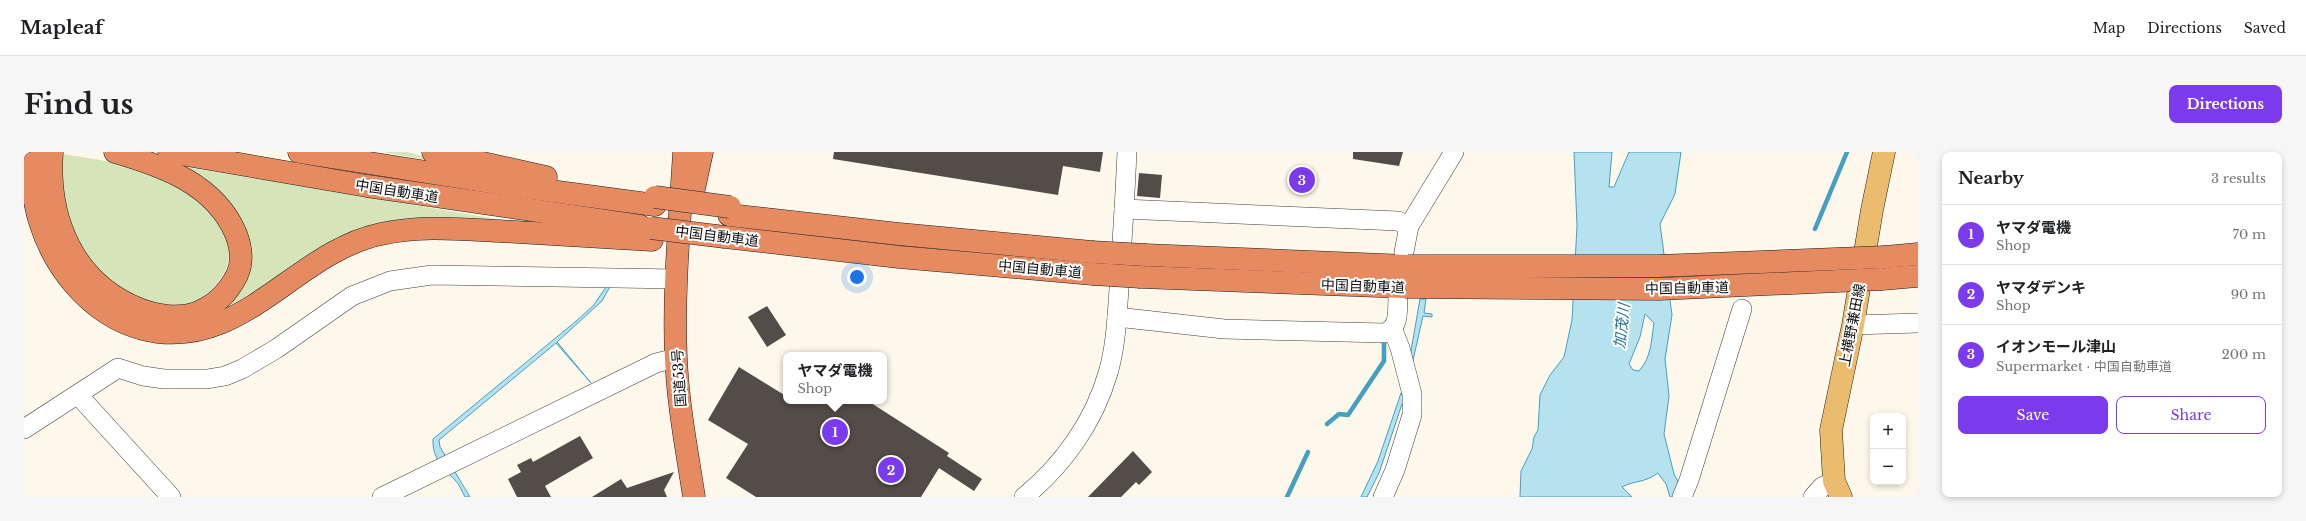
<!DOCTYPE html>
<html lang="en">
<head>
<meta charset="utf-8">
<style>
  body { margin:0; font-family:"Libre Baskerville","Noto Sans JP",serif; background:#f6f6f6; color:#202124 }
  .controls { position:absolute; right:12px; bottom:12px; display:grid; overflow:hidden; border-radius:8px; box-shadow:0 2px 6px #0003 }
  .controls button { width:36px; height:36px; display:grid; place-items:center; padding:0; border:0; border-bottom:1px solid #e0e0e0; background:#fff; color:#202124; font:20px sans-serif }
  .you { position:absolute; left:833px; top:125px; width:14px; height:14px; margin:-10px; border:3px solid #fff; border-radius:50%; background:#1a73e8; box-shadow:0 0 0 6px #1a73e833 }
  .badge { display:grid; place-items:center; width:26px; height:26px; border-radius:50%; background:#7c3aed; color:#fff; font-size:13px; font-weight:700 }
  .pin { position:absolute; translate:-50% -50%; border:2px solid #fff; box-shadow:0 1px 4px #0006 }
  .popup { position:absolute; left:759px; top:200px; width:104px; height:52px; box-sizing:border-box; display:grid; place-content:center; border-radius:8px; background:#fff; filter:drop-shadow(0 1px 3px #0005); font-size:13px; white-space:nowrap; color:#757577 }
  .popup b { font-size:15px; color:#202124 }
  .popup::after { content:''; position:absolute; left:50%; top:100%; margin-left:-8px; border:8px solid transparent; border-top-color:#fff }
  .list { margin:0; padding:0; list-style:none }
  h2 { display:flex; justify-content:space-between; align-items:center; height:52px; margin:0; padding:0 16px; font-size:17px }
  h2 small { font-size:13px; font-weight:400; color:#757577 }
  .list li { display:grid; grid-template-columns:26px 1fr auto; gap:12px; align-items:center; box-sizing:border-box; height:60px; padding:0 16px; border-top:1px solid #e0e0e0 }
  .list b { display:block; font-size:15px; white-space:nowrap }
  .list p { margin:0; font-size:13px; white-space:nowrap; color:#757577 }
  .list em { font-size:13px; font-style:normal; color:#757577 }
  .actions { display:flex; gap:8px; padding:12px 16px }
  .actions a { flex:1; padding:9px 0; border:1px solid #7c3aed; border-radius:8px; text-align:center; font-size:14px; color:#7c3aed }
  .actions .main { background:#7c3aed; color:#fff }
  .map { position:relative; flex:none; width:1894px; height:345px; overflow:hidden; border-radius:8px }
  header { display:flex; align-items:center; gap:24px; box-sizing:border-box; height:56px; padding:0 20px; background:#fff; border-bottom:1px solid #e0e0e0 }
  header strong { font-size:19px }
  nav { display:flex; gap:22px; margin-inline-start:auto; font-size:14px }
  .intro { display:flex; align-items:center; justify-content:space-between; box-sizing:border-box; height:96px; padding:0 24px }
  h1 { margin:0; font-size:28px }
  .button { padding:10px 18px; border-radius:8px; background:#7c3aed; color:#fff; font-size:14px; font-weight:700 }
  main { display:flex; gap:24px; padding:0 24px }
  aside { flex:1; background:#fff; border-radius:8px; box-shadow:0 2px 6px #0003 }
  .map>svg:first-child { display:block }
  .green { fill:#d6e4b9 }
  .water { fill:#b6e2f0; stroke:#44a0c0; fill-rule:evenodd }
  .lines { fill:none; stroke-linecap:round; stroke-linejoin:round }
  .stream { stroke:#44a0c0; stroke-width:4.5 }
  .building { fill:#534c49 }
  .minor-casing { stroke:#3f3f3f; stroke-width:20 }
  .major-casing { stroke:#1d1d1d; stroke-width:23 }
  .highway-casing { stroke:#1d1d1d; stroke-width:23 }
  .minor { stroke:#fff; stroke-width:19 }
  .major { stroke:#ebbb6e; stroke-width:22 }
  .highway { stroke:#e68b61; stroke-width:22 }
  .highway-bridge-casing { stroke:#1d1d1d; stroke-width:23; stroke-linecap:butt }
  .highway-bridge { stroke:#e68b61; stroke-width:22 }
  .labels { text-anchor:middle; stroke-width:4; stroke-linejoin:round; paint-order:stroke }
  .street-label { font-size:14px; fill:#0c0c0c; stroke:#fff }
  .water-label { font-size:15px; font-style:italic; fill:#227091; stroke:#fff }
</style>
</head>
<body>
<header>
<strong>Mapleaf</strong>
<nav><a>Map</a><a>Directions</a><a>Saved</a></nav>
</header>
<div class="intro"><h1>Find us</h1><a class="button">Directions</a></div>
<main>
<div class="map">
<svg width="1894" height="345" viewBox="0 0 1894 345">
  <rect width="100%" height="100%" fill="#fdf7ec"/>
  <!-- green -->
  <g class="green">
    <path d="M 358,0 L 383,0 L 433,13 Z"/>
    <path d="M 38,2 C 68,7 100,10 129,22 C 138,26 147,31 156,36 C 163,39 171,42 177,47 C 182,50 185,57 189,61 C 209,86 212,112 189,136 C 182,143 175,150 164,152 C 113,165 56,115 44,68 C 39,46 39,24 38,2 Z"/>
    <path d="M 162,15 L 491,70 L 396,69 L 243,136 L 180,168 L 223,82 C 212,51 191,30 162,15 Z"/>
  </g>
  <!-- water -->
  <g class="water">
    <path d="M 1550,0 L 1588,0 L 1585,35 L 1590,35 L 1605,0 L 1657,0 L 1651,42 L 1636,72 L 1648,163 L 1641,207 L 1645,244 L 1640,282 L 1650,322 L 1662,345 L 1646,345 L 1642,332 L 1634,321 C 1621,331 1611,328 1598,335 L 1608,345 L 1496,345 L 1497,319 L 1508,297 L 1510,285 L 1514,278 L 1516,243 L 1526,223 L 1540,205 L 1548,168 L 1553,74 ZM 1621,162 L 1630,171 C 1627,189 1628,204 1615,219 L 1609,218 L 1605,212 L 1616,185 Z"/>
    <path d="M 588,131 L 578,149 L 533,190 L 567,231 L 532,191 L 415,288 L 416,295 L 446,345 L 441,345 C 438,340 436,333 431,328 C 419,316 408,306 409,287 L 551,170 L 569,154 L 582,135 Z"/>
    <path d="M 1396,147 L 1402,147 L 1400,161 L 1408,162 L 1408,165 L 1399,164 L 1387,217 L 1385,210 Z"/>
    <path d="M 1377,241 L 1380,246 L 1355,321 L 1343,345 L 1337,345 L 1354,309 Z"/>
  </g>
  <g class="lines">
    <!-- stream -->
    <g class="stream">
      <path d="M 1791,77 L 1823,0"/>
      <path d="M 1303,272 L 1315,262 L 1324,263 L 1360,209 L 1360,189 L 1357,189"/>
      <path d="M 1263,345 L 1284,300"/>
    </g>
  </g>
  <!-- building -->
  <g class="building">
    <path d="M 810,0 L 1079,0 L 1076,20 L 1039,14 L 1034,43 L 809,7 Z"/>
    <path d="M 1329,0 L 1379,0 L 1375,14 L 1329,7 Z"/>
    <path d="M 1115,21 L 1138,23 L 1136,46 L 1113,44 Z"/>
    <path d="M 743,154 L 762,183 L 743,195 L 724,165 Z"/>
    <path d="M 715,215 L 762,244 L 762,249 L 844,249 L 925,301 L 923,304 L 958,327 L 950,339 L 915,316 L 897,345 L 732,345 L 702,326 L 724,292 L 684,268 Z"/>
    <path d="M 556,284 L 569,306 L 521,334 L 527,345 L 493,345 L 484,327 L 497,320 L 493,313 L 507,306 L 509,310 Z"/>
    <path d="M 1109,299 L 1128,320 L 1115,333 L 1112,330 L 1097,345 L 1064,345 Z"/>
    <path d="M 650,320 L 640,338 L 643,345 L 568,345 L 597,327 L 603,336 Z"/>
  </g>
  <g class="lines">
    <defs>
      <g id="minor">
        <path d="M 1100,57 L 1374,69 L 1385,74 L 1380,100"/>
        <path d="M 1385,74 L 1430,0"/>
        <path d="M 1093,165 L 1200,177 L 1361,181 C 1376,175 1373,160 1374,146"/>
        <path d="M 1829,173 L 1894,171"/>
        <path d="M 54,243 L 147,345"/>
        <path d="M 0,277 L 94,216 L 119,224 L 140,227 L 183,227 L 201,224 L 218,217 L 252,197 L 328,144 L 366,129 L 408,123 L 653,127"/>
        <path d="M 358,345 L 632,211 L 652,206"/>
        <path d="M 1000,345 C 1039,313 1070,270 1084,221 C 1092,194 1093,164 1095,137 C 1098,91 1101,46 1103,0"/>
        <path d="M 1359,345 L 1371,318 L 1388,263 L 1388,242 L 1376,196 L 1369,178"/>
        <path d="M 1658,345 L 1665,328 L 1718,157"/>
        <path d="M 1789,345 L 1798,335 L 1810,329"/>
      </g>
      <path id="major" d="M 1817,345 L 1810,329 L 1807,278 L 1829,173 L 1848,58 L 1860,0"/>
      <g id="highway">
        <path d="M 9,0 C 4,47 19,96 50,132 C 68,153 92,170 119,177 C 216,202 270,100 357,82 C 396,73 436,77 475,79 C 526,82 577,85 628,88"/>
        <path d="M 28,0 C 23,68 50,131 115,157 C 132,164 155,167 172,161 C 191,154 204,141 213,123 C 219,110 217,95 212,82 C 191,32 139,14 91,0"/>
        <path d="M 145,0 L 343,34 L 616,74"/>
        <path d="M 275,0 L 491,34 L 631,53"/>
        <path d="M 409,0 L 522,25"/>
        <path d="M 660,0 C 656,68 649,138 652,206 C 654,253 663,299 670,345"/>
        <path d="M 668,46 L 678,0"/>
        <path d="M 705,63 L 875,82 L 1068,100"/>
        <path d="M 701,85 L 875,105 L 1069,122"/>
        <path d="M 1122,103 L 1384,114"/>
        <path d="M 1861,105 L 1894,102"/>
        <path d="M 1117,125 L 1381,135"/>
        <path d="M 1858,127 L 1894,124"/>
      </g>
    </defs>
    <!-- minor casing -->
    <use href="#minor" class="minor-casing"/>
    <!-- major casing -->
    <use href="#major" class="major-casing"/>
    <!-- highway casing -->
    <use href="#highway" class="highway-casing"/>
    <!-- minor -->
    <use href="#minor" class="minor"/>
    <!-- major -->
    <use href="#major" class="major"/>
    <!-- highway -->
    <use href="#highway" class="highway"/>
    <defs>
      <g id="highway-bridge">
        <path d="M 631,45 L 706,55"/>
        <path d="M 627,76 L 701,85"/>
        <path d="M 1068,100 L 1122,103"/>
        <path d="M 1384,114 L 1634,114 L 1861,105"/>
        <path d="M 1069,122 L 1117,125"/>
        <path d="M 1381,135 L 1635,137 L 1858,127"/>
      </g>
    </defs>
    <!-- highway-bridge casing -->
    <use href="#highway-bridge" class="highway-bridge-casing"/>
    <!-- highway-bridge -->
    <use href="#highway-bridge" class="highway-bridge"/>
  </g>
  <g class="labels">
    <!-- street labels -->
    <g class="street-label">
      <text transform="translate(373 39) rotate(9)" y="5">中国自動車道</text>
      <text transform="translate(693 84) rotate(7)" y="5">中国自動車道</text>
      <text transform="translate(1016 117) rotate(5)" y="5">中国自動車道</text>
      <text transform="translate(1339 134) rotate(2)" y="5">中国自動車道</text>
      <text transform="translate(1663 136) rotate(-1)" y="5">中国自動車道</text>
      <text transform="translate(1828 173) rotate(-79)" y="5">上横野兼田線</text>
      <text transform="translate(655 226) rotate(-94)" y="5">国道53号</text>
    </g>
    <!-- water labels -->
    <g class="water-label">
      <text transform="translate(1598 174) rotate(-84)" y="5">加茂川</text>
    </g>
  </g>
</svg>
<div class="controls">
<button>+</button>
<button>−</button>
</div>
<div class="you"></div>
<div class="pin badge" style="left:811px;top:280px">1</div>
<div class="popup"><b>ヤマダ電機</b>Shop</div>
<div class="pin badge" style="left:867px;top:318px">2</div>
<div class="pin badge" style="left:1278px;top:28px">3</div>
</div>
<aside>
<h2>Nearby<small>3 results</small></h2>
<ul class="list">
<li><span class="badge">1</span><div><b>ヤマダ電機</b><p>Shop</p></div><em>70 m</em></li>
<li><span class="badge">2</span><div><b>ヤマダデンキ</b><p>Shop</p></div><em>90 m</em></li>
<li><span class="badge">3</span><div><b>イオンモール津山</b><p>Supermarket · 中国自動車道</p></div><em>200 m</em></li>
</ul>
<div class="actions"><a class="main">Save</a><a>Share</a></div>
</aside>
</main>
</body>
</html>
